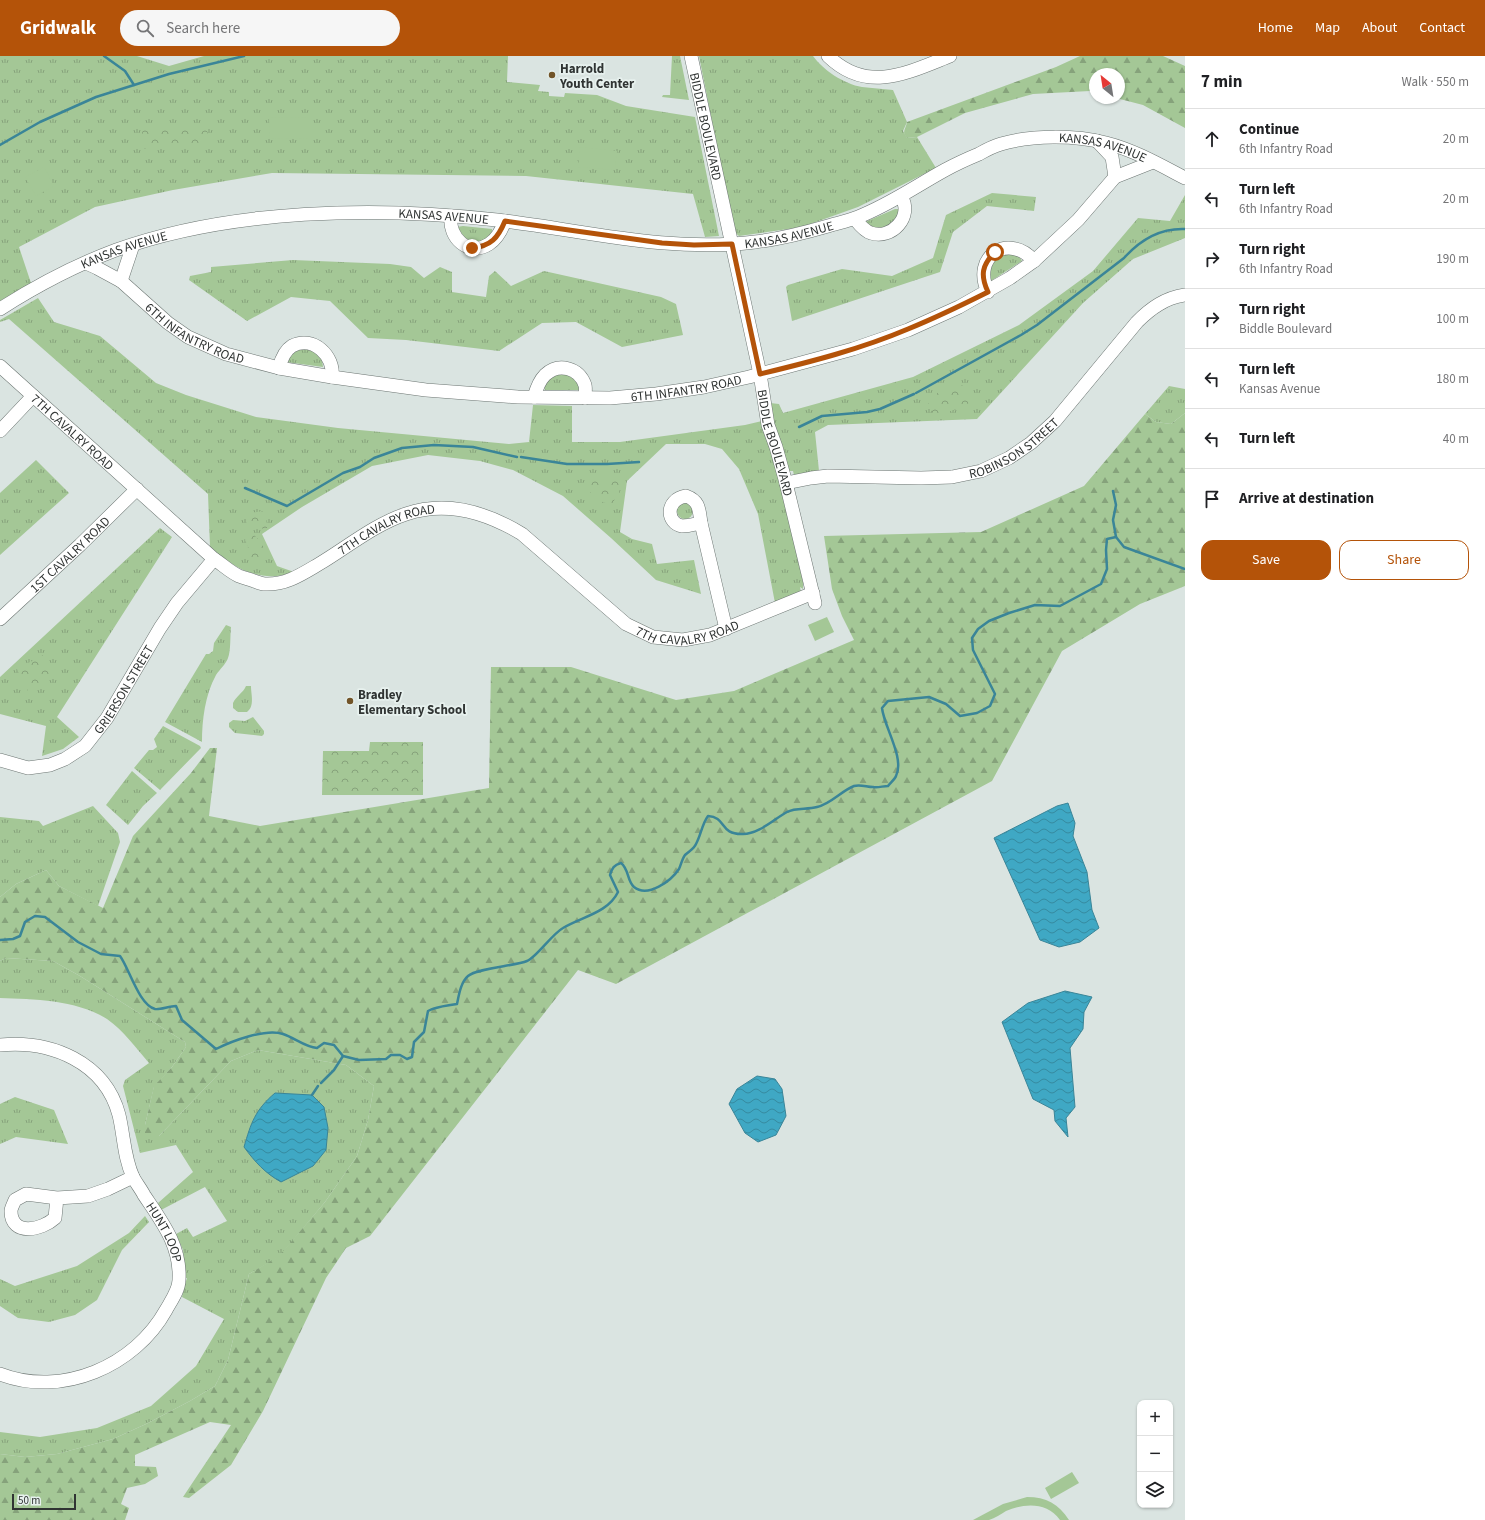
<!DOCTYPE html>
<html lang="en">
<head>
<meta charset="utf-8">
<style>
  body { margin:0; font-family:"Source Sans 3",sans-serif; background:#f6f6f6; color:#202124 }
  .controls { position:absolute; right:12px; bottom:12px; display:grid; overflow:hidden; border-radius:8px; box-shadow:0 1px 3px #0004 }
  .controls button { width:36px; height:36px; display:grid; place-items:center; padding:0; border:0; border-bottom:1px solid #e0e0e0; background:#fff; color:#202124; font:20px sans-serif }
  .compass { position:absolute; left:1089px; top:12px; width:36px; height:36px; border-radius:50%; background:#fff; box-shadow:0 1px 3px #0004; rotate:330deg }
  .scale { position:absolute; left:12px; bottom:10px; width:64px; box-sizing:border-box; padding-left:4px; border:2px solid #303433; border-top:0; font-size:11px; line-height:14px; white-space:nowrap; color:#303433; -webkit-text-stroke:3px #e7f1ee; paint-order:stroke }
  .stop { position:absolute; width:12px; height:12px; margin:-9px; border:3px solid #b45309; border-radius:50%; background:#fff }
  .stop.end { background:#b45309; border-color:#fff; box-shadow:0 1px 4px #0008 }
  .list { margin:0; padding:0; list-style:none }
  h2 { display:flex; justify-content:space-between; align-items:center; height:52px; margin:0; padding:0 16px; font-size:17px }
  h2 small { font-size:13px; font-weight:400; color:#757577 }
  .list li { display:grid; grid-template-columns:26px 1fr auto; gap:12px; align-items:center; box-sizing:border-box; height:60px; padding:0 16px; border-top:1px solid #e0e0e0 }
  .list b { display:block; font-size:15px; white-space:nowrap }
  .list p { margin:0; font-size:13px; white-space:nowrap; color:#757577 }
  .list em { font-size:13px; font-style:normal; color:#757577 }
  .actions { display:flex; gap:8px; padding:12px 16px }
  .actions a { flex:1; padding:9px 0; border:1px solid #b45309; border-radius:12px; text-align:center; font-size:14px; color:#b45309 }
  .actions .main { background:#b45309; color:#fff }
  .icon { flex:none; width:22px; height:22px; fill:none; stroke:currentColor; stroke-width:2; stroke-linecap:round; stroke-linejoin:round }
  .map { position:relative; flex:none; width:1185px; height:1464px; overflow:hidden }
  header { display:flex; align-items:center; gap:24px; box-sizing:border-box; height:56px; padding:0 20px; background:#b45309; color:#fff }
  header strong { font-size:19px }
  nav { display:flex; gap:22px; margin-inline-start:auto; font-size:14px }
  .search { width:280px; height:36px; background:#f6f6f6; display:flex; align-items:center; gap:10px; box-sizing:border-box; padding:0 14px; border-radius:22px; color:#757577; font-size:15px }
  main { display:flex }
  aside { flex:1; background:#fff }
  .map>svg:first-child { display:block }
  .grass { fill:url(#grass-tufts) }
  .forest { fill:url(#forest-firs) }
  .park { fill:url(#park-crowns) }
  .pitch { fill:#a4c796 }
  .water { fill:url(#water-waves); stroke:#3a8598 }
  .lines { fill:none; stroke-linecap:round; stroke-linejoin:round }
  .stream { stroke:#3a8598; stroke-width:2.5 }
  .minor-casing { stroke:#6c7572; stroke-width:14 }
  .minor { stroke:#fff; stroke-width:13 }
  .route { stroke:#b45309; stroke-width:5 }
  .poi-dot { fill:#725428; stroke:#e7f1ee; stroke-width:1.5 }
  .labels { text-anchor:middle; stroke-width:3.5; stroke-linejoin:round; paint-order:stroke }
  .poi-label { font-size:13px; font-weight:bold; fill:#303433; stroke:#e7f1ee; text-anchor:start }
  .street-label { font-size:13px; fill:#303433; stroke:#e7f1ee }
</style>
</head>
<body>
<header>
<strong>Gridwalk</strong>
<div class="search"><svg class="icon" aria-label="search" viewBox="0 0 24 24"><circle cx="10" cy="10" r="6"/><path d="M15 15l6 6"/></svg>Search here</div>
<nav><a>Home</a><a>Map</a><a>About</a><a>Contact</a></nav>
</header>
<main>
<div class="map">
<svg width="1185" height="1464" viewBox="0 0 1185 1464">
  <defs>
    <pattern id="grass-tufts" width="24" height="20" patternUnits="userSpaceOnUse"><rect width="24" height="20" fill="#a4c796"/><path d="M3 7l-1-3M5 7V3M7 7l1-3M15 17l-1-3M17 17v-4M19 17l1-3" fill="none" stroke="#86a27b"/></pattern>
    <pattern id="forest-firs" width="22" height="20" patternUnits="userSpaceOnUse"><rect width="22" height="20" fill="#a4c796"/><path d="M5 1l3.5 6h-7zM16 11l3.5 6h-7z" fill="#86a27b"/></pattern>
    <pattern id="park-crowns" width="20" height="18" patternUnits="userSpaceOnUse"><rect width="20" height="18" fill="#a4c796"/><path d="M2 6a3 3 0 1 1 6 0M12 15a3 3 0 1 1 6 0" fill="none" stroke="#86a27b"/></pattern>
    <pattern id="water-waves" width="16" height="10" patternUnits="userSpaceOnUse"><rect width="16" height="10" fill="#3fa8c4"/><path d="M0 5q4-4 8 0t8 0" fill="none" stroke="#358aa0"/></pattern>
  </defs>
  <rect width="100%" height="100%" fill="#dae4e1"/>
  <!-- grass -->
  <g class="grass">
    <path d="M 0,0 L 137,0 L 169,10 L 204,0 L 508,0 L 507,26 L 540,29 L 538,35 L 549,36 L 549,40 L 564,41 L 565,37 L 597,39 L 626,50 L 695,61 L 719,180 L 705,181 L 693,138 L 526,120 L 272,117 L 173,134 L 95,151 L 19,191 L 31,227 L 0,245 Z"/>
    <path d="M 672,0 L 680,0 L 689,44 L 662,41 L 663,39 L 670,39 Z"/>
    <path d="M 699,0 L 813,0 C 823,14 844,28 862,31 C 872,32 882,33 893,34 L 907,66 L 903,75 L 907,82 L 917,81 L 936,112 L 858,151 L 802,171 L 739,180 L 734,176 Z"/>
    <path d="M 992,137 L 1036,141 L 1034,155 L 987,150 L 953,176 L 940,216 L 792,265 L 786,231 L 788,229 L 842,213 L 892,220 L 933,202 L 946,159 Z"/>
    <path d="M 1185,139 L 1185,182 L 1133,203 L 1083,247 L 977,363 L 828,369 L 815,376 L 819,415 L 794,419 L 793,415 L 788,415 L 776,377 L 770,347 L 779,348 L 783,357 L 913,321 L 1019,269 L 1093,215 L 1138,162 L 1170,165 Z"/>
    <path d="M 895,153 L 898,153 L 898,157 L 894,168 L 875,175 L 865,166 Z"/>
    <path d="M 463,170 L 492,173 L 492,180 L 478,187 L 467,185 L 457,171 Z"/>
    <path d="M 1001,198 L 1018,199 L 1022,205 L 991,225 L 987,213 Z"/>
    <path d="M 293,204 L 390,208 L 411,211 L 424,222 L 440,211 L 452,216 L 452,236 L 486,241 L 489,220 L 495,215 L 511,230 L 544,215 L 661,241 L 676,248 L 683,279 L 622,291 L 576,266 L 542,267 L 499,295 L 406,284 L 368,282 L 330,245 L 291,241 L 247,265 L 189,224 L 190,220 L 211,216 L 211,211 Z"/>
    <path d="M 38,242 L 54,266 L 100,280 L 156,327 L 186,339 L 256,361 L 338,372 L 509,388 L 529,386 L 533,349 L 572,350 L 572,386 L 620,386 L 745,369 L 762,365 L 778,416 L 803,526 L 803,533 L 800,531 L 801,536 L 775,547 L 758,458 L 739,413 L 722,393 L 705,388 L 666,388 L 627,425 L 620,476 L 632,483 L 652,488 L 657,508 L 694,504 L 701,538 L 656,524 L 611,482 L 563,440 L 513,414 L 480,405 L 428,399 L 372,410 L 302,451 L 262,478 L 277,510 L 294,516 C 262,528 234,513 210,491 L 208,438 L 9,263 L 0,266 L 0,264 Z"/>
    <path d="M 297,293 L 314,294 L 322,304 L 323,311 L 286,306 L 287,303 Z"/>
    <path d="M 559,317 L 575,320 L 581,334 L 545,334 C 543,325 551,322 559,317 Z"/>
    <path d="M 1169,330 L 1185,333 L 1185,357 L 1171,368 L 1156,366 L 1145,358 Z"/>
    <path d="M 36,404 L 69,437 L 0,499 L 0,437 Z"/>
    <circle cx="685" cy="455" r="8"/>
    <path d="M 160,472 L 172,481 L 57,661 L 79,681 L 63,693 L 42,700 L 46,670 L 0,658 L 0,621 Z"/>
    <path d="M 226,569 L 231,571 C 230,579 231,595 228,602 C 226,608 220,613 216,619 C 205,639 202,664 202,686 L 165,666 L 206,598 L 209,598 L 213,595 L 214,587 Z"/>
    <path d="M 246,630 L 251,630 C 251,639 255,650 247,656 L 238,656 L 233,652 L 233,647 C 236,640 243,637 246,630 Z"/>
    <path d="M 253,661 L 264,675 L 264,678 L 262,680 L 235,677 L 229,671 L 229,667 L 233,664 L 245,665 Z"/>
    <path d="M 163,670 L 200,690 L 201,692 L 160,734 L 134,712 L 149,694 L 153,694 L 157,691 L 154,683 Z"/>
    <path d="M 132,715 L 157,737 L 143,750 L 128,769 L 106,749 Z"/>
    <path d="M 93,750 L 118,777 L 120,786 L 98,850 L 59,830 L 46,814 L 16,828 L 0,841 L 0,761 L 39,765 L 43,770 Z"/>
    <path d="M 6,902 L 53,905 L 80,920 L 185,986 L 186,991 L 172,1011 L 154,1031 L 145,1069 L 159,1080 L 231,1005 L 258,994 L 346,1009 L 374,1030 L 368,1064 L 357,1100 L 325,1146 L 279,1201 L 249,1218 L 228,1304 L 215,1330 L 190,1345 L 146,1368 L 113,1383 L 57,1398 L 25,1401 L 0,1398 L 0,1376 L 40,1381 L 97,1372 L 151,1350 L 196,1310 L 224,1263 L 182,1241 L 185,1225 L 186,1225 L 187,1222 L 185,1222 L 183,1194 L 176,1178 L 187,1172 L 193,1181 L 227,1165 L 205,1131 L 161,1154 L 158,1147 L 193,1116 L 176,1089 L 140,1097 L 123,1030 L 125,1024 L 149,1007 C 136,992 124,975 107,963 C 77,944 34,943 0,942 L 0,905 Z"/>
    <path d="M 15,1041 L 54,1054 L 68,1088 L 16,1081 L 0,1088 L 0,1048 Z"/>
    <path d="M 145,1160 L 149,1166 L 122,1194 L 97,1244 L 75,1259 L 49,1266 L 18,1262 L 0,1250 L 0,1223 L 15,1230 L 77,1210 L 129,1177 Z"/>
  </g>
  <!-- forest -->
  <g class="forest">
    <path d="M 1080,0 L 1163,0 L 1185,10 L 1185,72 L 1143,49 L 1116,42 L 1119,42 L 1119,18 L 1095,18 L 1095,36 L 1090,35 L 1033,38 L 965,57 L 917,81 L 907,82 C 901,76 906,73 907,66 L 1056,11 Z"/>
    <path d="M 1185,357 L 1185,530 L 1140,548 L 1062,595 L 992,725 L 616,928 L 578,914 L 370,1180 L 346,1192 L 326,1222 L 263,1355 L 231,1409 L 189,1442 L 183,1441 L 231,1369 L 210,1366 L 135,1399 L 135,1410 L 156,1411 L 158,1420 L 145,1428 L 127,1432 L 121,1448 L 129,1452 L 125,1464 L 0,1464 L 0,1398 L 25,1401 L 57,1398 L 113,1383 L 146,1368 L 190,1345 L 215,1330 L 228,1304 L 249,1218 L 279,1200 L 325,1146 L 357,1100 L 368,1064 L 374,1030 L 346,1009 L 258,994 L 231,1005 L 159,1080 L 152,1084 L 145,1080 L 145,1069 L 154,1030 L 172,1011 L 186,991 L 185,986 L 80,920 L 53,905 L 6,902 L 0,905 L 0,841 L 16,828 L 46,814 L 59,830 L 103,852 L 133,780 L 191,717 L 210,692 L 217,692 L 209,760 L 260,770 L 489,732 L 491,611 L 571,611 L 676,644 L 734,635 L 854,584 L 842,560 L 832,533 L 824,480 L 981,476 L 1084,430 L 1145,358 L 1156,366 L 1171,368 Z"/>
  </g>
  <!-- park -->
  <g class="park">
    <path d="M 207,69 L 208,89 L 143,93 L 142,73 Z"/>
    <path d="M 954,329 L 962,329 L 967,335 L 970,343 L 968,348 C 958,355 945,356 933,358 L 928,348 L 928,344 L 943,333 Z"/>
    <path d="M 604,420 L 619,423 L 620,425 L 619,440 L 614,444 L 615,449 C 597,447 595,440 583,429 L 584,426 Z"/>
    <path d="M 262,455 L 266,459 L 267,472 L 250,474 L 247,469 L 245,458 Z"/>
    <path d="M 253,478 C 261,485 265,490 265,501 L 260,505 L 247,502 L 248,490 L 245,484 L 247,480 Z"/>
    <path d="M 45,598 L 56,619 L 28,635 L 17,613 Z"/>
    <path d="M 370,686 L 423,686 L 423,739 L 322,739 L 323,695 L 369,695 Z"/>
  </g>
  <!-- pitch -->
  <g class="pitch">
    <path d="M 309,61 L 309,82 L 270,83 L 269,62 Z"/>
    <path d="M 580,91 L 617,95 L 615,114 L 578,111 Z"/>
    <path d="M 44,111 L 54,130 L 36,140 L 25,121 Z"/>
    <path d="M 827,561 L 834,576 L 815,585 L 808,569 Z"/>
    <path d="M 1072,1416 L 1079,1427 L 1051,1443 L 1045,1432 Z"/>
    <path d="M 1027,1441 C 1046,1441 1059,1448 1069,1464 L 1060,1464 C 1047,1446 1025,1447 1006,1455 C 1001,1458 995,1462 989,1464 C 985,1464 978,1464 973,1464 L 1003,1448 Z"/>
  </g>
  <!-- water -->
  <g class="water">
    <path d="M 1068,747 L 1075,767 L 1073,780 L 1087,816 L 1092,854 L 1099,872 L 1080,886 L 1059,891 L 1040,884 L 994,782 L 1057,750 Z"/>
    <path d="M 1065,935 L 1092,941 L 1084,956 L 1083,973 L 1070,992 L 1075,1051 L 1066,1062 L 1068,1081 L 1055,1065 L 1054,1054 L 1033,1043 L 1002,966 L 1028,947 Z"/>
    <path d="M 757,1020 L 775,1023 L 782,1033 L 786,1060 L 776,1079 L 758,1086 L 745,1077 L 729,1048 L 737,1033 Z"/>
    <path d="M 275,1037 L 312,1039 L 324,1051 L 328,1072 L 326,1094 L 313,1110 L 281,1126 C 265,1117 255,1106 244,1091 C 251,1067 255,1054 275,1037 Z"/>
  </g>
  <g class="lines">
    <!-- stream -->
    <g class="stream">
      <path d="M 104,0 L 125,15 L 134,29"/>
      <path d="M 0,89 L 40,66 L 96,41 L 169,18 L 244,0"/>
      <path d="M 916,337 L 1021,279 L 1037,269 L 1124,202 C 1140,184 1160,172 1185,173"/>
      <path d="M 799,371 L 822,360 L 867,356 L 880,353 L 914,338"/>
      <path d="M 521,401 L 567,408 L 607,408 L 639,406"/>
      <path d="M 245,432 L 287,450 L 343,417 L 360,411 L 374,402 L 402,392 L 434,389 L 473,391 L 517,401"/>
      <path d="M 1113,435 L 1116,449 L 1113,464 L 1116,481"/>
      <path d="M 0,884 L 13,883 L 20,880 L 25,866 L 35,860 L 45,861 L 78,886 L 101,898 L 120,900 C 129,912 139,949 155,953 C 160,954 169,950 176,950 L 182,964 L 216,993 C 232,985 266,972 283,978 C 295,982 305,991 317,992 L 324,987 L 334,989 L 343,1000 L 359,1004 L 386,1003 L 391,999 L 400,999 L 407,1003 L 412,1001 L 414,986 L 424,976 L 428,955 C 438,950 447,950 457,948 C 459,938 461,926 468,920 C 477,912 515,910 527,905 C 536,902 552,878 563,872 C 581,861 608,857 618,836 L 610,819 C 612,812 614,809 621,807 C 629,813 627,825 634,831 C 648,842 671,825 679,813 C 681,809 682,803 685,799 C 689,795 694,793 696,788 C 701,779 702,768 708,760 C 727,761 719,779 743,778 C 759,778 774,763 787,756 C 796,751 807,754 817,751 C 831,748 841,735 854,730 C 860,728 867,731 873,731 C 878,732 883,730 888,730 C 890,727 895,723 896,720 C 905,702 884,671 882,652 L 888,645 L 929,641 L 946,648 L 960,660 L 977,657 L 990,650 L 995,638 L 973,594 L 972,582 L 978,573 L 989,565 L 1009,557 L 1035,549 L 1060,550 L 1101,528 L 1107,513 L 1106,494 L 1107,483 L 1116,481 L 1124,491 L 1185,513"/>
      <path d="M 321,1027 L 334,1014 L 343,1000"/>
      <path d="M 312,1039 L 318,1030"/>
    </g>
    <defs>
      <g id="minor">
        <path id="s1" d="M 691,0 L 760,318 L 768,369 L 776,391 L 786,427 L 815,547"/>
        <path d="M 828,0 C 867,38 907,17 950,0"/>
        <path d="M 1097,85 L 1112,101 L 1115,121"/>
        <path d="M 451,160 C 448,182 469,201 489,188 C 497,183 502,173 505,165"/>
        <path d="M 855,163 C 859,168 864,175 871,177 C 891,184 914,161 901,140"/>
        <path id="s2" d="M 86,207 L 97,212 L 121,225 L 168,267 L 188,281 L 226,298 L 279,312 L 332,321 L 426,334 L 518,341 L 610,342 L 656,338 L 704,331 L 749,321 L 853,293 L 908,274 L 959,251 L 1010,222 L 1034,205 L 1078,164 L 1115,121 L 1153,106"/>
        <path d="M 121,225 L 133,189"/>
        <path d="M 988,236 C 971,200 1009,176 1034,205"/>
        <path id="s3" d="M 0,253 C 36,230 76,209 116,194 C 231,153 376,150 497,164 C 582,174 669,197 755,186 C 780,183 804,177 828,170 C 838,167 848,165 858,161 C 889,149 916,130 945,114 C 956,108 967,103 979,98 C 986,94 994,90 1001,88 C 1032,79 1075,79 1106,87 C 1134,94 1160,109 1185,122"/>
        <path id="s4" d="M 0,310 L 214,503 C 222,508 230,516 239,520 C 244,522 249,523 254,525 C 257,526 262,528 265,528 C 286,529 302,518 319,508 C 346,492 375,468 406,458 C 447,444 486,456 522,478 L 626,568 L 653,581 L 683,584 L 710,579 L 813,537"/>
        <path d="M 279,312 C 281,304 284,295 292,290 C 313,279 335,300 332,321"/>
        <path d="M 534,341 C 536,334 540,324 545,319 C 559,306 579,312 585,329 C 586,333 585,338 585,342"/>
        <path d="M 0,375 L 33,340"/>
        <path id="s5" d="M 786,427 L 811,422 L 828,420 L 921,422 L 952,421 L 981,415 L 1009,402 L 1031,387 L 1055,365 L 1137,266 C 1151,252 1165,242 1185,239"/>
        <path d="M 686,440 C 700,445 699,454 701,467 C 696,468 688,470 682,470 C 667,468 664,444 686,440 Z"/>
        <path d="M 701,467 L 726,573"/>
        <path id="s6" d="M 0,563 L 80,489 L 137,433"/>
        <path id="s7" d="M 0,704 L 28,712 L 50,709 L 65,703 L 85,690 L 107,662 L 160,572 L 177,547 L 214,503"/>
        <path id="s8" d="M 0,989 C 51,984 105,1006 119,1059 C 124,1080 124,1102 133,1121 C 136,1127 141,1133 144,1139 C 162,1166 181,1190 179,1224 C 179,1234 171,1245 166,1254 C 135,1310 62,1342 0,1318"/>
        <path d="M 57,1142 L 55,1162 C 42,1174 11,1181 11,1155 C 11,1152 14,1147 15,1144 L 26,1138 L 57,1142 L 88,1140 L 108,1133 L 133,1121"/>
      </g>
    </defs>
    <!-- minor casing -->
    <use href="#minor" class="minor-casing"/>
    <!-- minor -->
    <use href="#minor" class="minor"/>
  </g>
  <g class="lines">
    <!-- route -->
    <path class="route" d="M 472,192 C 491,190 498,182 505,165 L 662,187 L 694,189 L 732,188 L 760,318 C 810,306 861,293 908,273 C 935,262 962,249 988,236 C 980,219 982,209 995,196"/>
  </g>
  <!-- markers -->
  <g class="poi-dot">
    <circle cx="552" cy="19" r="4"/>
    <circle cx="350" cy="645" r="4"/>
  </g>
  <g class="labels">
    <!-- poi labels -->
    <g class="poi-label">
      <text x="560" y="17">Harrold<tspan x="560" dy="15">Youth Center</tspan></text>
      <text x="358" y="643">Bradley<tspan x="358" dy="15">Elementary School</tspan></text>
    </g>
    <!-- street labels -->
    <g class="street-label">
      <text dy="5" stroke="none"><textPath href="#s1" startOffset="72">BIDDLE BOULEVARD</textPath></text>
      <text dy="5" stroke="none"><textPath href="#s3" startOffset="1146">KANSAS AVENUE</textPath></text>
      <text dy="5" stroke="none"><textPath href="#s3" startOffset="462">KANSAS AVENUE</textPath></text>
      <text dy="5" stroke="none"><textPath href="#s3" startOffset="810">KANSAS AVENUE</textPath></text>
      <text dy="5" stroke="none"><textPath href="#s3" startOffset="138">KANSAS AVENUE</textPath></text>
      <text dy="5" stroke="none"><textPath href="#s2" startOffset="131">6TH INFANTRY ROAD</textPath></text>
      <text dy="5" stroke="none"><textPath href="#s2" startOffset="633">6TH INFANTRY ROAD</textPath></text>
      <text dy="5" stroke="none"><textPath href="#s4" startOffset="98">7TH CAVALRY ROAD</textPath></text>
      <text dy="5" stroke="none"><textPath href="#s1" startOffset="396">BIDDLE BOULEVARD</textPath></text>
      <text dy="5" stroke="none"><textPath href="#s5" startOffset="236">ROBINSON STREET</textPath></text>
      <text dy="5" stroke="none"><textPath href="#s4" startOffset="481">7TH CAVALRY ROAD</textPath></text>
      <text dy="5" stroke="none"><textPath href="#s6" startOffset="95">1ST CAVALRY ROAD</textPath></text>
      <text dy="5" stroke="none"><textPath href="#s4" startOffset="829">7TH CAVALRY ROAD</textPath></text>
      <text dy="5" stroke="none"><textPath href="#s7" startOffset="160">GRIERSON STREET</textPath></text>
      <text dy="5" stroke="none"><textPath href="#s8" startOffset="278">HUNT LOOP</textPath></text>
    </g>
  </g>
</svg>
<div class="controls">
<button>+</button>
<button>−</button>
<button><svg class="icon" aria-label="layers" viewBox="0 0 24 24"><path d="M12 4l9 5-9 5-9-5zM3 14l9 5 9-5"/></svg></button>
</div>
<svg class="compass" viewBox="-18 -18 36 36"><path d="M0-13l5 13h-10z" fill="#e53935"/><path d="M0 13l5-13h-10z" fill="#757577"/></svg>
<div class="scale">50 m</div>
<div class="stop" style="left:995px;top:196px"></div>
<div class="stop end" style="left:472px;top:192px"></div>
</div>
<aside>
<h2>7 min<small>Walk · 550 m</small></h2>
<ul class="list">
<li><svg class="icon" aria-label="ahead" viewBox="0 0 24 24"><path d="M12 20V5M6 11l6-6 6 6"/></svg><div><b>Continue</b><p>6th Infantry Road</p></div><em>20 m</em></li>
<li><svg class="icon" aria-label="left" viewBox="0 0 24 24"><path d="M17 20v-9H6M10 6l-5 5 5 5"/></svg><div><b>Turn left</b><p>6th Infantry Road</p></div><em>20 m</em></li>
<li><svg class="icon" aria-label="right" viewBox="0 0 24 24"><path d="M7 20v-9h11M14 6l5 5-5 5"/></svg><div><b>Turn right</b><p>6th Infantry Road</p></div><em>190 m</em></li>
<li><svg class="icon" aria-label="right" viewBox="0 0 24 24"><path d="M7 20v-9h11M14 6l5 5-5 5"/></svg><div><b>Turn right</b><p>Biddle Boulevard</p></div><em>100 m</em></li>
<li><svg class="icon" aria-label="left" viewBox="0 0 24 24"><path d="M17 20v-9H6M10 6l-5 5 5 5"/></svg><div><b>Turn left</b><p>Kansas Avenue</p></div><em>180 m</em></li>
<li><svg class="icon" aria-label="left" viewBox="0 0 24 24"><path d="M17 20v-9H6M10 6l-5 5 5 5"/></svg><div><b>Turn left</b></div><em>40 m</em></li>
<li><svg class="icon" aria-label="arrive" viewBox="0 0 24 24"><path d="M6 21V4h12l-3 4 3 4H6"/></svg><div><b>Arrive at destination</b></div></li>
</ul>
<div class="actions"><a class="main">Save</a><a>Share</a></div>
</aside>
</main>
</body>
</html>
